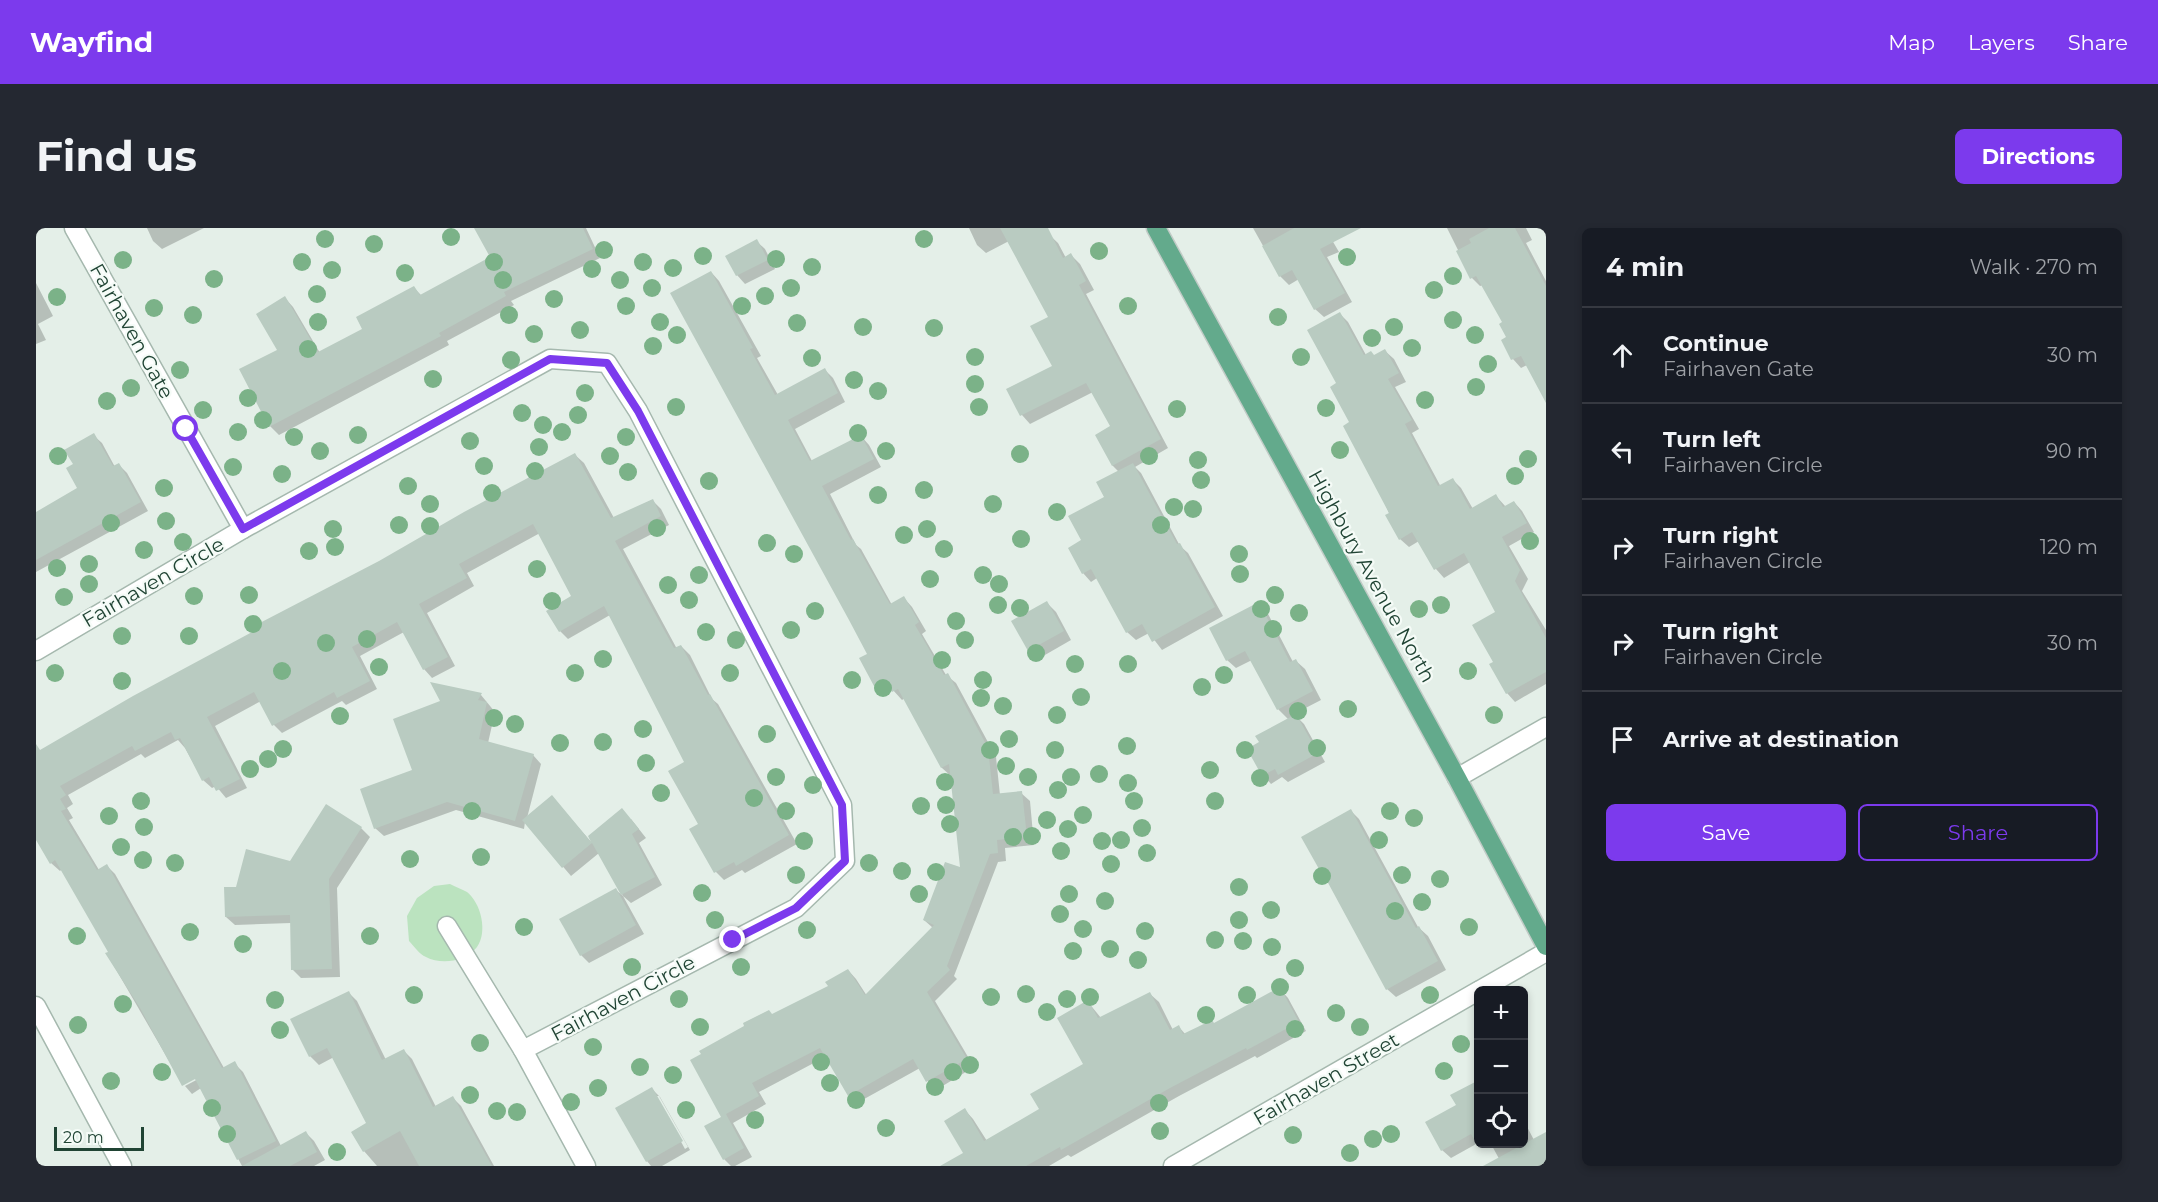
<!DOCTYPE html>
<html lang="en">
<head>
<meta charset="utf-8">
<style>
  body { margin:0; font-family:Montserrat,sans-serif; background:#242831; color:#f1f3f6 }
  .controls { position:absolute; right:18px; bottom:18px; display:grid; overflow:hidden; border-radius:9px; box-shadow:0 3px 9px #0003 }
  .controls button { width:54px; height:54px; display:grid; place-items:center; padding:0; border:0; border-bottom:2px solid #363941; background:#171b24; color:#f1f3f6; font:30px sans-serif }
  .scale { position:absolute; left:18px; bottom:15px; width:90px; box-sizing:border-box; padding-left:6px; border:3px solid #204434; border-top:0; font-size:16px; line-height:21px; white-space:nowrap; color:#204434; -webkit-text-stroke:4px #f5fbf7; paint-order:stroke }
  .stop { position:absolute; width:18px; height:18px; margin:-14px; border:4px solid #7c3aed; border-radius:50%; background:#fff }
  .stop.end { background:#7c3aed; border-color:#fff; box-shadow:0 2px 6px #0008 }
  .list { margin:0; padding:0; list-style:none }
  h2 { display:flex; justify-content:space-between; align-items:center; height:78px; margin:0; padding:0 24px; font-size:26px }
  h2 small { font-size:20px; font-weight:400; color:#9ea1a6 }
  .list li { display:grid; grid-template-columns:39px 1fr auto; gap:18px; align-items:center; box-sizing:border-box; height:96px; padding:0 24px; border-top:2px solid #363941 }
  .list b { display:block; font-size:22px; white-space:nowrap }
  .list p { margin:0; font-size:20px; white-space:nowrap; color:#9ea1a6 }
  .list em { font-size:20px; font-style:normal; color:#9ea1a6 }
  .actions { display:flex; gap:12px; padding:18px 24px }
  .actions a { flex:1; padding:14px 0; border:2px solid #7c3aed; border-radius:9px; text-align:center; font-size:21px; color:#7c3aed }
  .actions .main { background:#7c3aed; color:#fff }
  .icon { flex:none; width:33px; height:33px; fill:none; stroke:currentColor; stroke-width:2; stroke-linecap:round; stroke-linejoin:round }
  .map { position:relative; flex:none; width:1510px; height:938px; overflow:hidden; border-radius:9px }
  header { display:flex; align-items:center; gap:36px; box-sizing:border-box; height:84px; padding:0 30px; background:#7c3aed; color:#fff }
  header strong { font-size:28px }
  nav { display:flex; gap:33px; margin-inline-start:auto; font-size:21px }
  .intro { display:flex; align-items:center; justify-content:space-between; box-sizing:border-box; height:144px; padding:0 36px }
  h1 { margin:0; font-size:42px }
  .button { padding:15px 27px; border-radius:9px; background:#7c3aed; color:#fff; font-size:21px; font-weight:700 }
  main { display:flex; gap:36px; padding:0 36px }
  aside { flex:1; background:#171b24; border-radius:9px; box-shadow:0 3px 9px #0003 }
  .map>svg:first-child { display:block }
  .green { fill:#bbe3bf }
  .shadow { fill:#0003; fill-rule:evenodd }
  .building { fill:#b9cbc1 }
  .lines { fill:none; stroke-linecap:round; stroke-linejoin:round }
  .minor-casing { stroke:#a5b8ae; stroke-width:21 }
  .major-casing { stroke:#c1cbc6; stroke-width:21 }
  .minor { stroke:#fff; stroke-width:18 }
  .major { stroke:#63aa8c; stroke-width:18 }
  .tree { fill:#7bb288 }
  .route { stroke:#7c3aed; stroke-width:8 }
  .labels { text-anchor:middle; stroke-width:4.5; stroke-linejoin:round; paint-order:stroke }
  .street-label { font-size:20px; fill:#204434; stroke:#f5fbf7 }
</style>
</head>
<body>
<header>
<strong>Wayfind</strong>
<nav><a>Map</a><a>Layers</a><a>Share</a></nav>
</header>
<div class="intro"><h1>Find us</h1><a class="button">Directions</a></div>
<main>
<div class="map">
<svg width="1510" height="938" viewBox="0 0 1510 938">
  <rect width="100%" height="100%" fill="#e4efe8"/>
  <!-- green -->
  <path class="green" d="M 414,656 C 419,659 426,661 431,664 C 445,675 452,704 441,719 C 429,734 405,737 390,729 C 383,726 378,718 373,713 L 371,688 L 381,670 L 398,658 Z"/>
  <!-- shadow -->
  <g class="shadow">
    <path d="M 111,0 L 168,0 L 126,21 L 117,13 Z"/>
    <path d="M 440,0 L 550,0 L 564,30 L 475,73 L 478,77 L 411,113 L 413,117 L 243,207 L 234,198 L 205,142 L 243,122 L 249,70 L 257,79 L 284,125 L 328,101 L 378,60 L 386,68 L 456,29 Z"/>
    <path d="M 933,0 L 1006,0 L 1022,15 L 1030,30 L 1035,27 L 1044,36 L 1058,62 L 1050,66 L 1132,220 L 1099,239 L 1105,245 L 1144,318 L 1152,325 L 1187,388 L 1126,422 L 1113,405 L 1100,412 L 1091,404 L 1061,350 L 1055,354 L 1047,345 L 1047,313 L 1083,244 L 1077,238 L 1061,207 L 1076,199 L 1057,164 L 994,196 L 986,187 L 972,162 L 1018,139 L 1014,89 L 973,13 L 950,25 L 941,17 Z"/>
    <path d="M 1217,0 L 1289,0 L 1303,24 L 1291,29 L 1316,74 L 1288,89 L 1279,81 L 1263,51 L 1253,57 L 1244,48 Z"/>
    <path d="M 1411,0 L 1490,0 L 1496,12 L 1490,15 L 1510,53 L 1510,171 L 1491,137 L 1485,140 L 1477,131 L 1468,95 L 1447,57 L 1444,58 L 1436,50 Z"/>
    <path d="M 720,13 L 729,21 L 739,41 L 709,56 L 701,47 Z"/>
    <path d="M 675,44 L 683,53 L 725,128 L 721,130 L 742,167 L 789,142 L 797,150 L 809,174 L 759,201 L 776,233 L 825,208 L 833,217 L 845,239 L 794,266 L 820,317 L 825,321 L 856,377 L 868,370 L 876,379 L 890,403 L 886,406 L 910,447 L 920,455 L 960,529 L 964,567 L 985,565 L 994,573 L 998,617 L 969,620 L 970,633 L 962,634 L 918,748 L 921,751 L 899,773 L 938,839 L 900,862 L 892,853 L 884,840 L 821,875 L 813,867 L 791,828 L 723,864 L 730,876 L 697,895 L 716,929 L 699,938 L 695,938 L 688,931 L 687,890 L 737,787 L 794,759 L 812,742 L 820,751 L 831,768 L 897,700 L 888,692 L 926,642 L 916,549 L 906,540 L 869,470 L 866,472 L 856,461 L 848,465 L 840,457 L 833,427 Z"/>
    <path d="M 0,55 L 17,88 L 2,96 L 10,112 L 0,116 Z"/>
    <path d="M 1304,86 L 1312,94 L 1330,127 L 1339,129 L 1349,123 L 1358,131 L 1370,154 L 1359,159 L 1383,201 L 1376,205 L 1405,259 L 1417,252 L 1425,260 L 1437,281 L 1460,268 L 1470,279 L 1478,274 L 1486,283 L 1498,304 L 1473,318 L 1492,351 L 1486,363 L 1510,402 L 1510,456 L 1479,474 L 1471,465 L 1459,434 L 1461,385 L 1434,334 L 1408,350 L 1400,341 L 1383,313 L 1373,319 L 1364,311 L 1315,195 L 1302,156 Z"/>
    <path d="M 57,207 L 66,215 L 79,239 L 83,237 L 91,245 L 112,283 L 0,344 L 0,285 L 43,260 L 39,237 Z"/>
    <path d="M 539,227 L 548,235 L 578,290 L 616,272 L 625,281 L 633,297 L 587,321 L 641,421 L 645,418 L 654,427 L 676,471 L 682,476 L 761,616 L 709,645 L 706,642 L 688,652 L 680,644 L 664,596 L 650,535 L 574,387 L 532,411 L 524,403 L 537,369 L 504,305 L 431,345 L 438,358 L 391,385 L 419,438 L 396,450 L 388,441 L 368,404 L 324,428 L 341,461 L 310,477 L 306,473 L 246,505 L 238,497 L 225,473 L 179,498 L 211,560 L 190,570 L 180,558 L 176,560 L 167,552 L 149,520 L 142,512 L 109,530 L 105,526 L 32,567 L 37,576 L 31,580 L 37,590 L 33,592 L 63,642 L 71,638 L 79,646 L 188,840 L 198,835 L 207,844 L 245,918 L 270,905 L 278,913 L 289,932 L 278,938 L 206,938 L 165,860 L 156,866 L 149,858 L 166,849 L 165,846 L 147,857 L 71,726 L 74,725 L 26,641 L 24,643 L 15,635 L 0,611 L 0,525 Z"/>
    <path d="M 1011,375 L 1020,384 L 1035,412 L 1002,431 L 993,422 L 977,394 Z"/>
    <path d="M 1222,376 L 1231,384 L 1257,434 L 1260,433 L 1269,441 L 1285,472 L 1258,486 L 1268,496 L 1289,534 L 1252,554 L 1246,549 L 1235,556 L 1227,547 L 1253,492 L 1242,481 L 1216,432 L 1200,440 L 1191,432 Z"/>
    <path d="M 396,457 L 445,467 L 459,484 L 452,515 L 497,527 L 505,536 L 491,590 L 516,569 L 556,615 L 595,591 L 610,610 L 603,615 L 626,657 L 595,675 L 587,668 L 608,706 L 553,735 L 545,727 L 580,662 L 587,668 L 563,625 L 535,648 L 489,594 L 488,601 L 420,582 L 348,608 L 339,600 L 378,543 L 406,474 Z"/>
    <path d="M 291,578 L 325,600 L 334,609 L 301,660 L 304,749 L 265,750 L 257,742 L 255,695 L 199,697 L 190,689 L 201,660 L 255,635 Z"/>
    <path d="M 1315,583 L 1323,591 L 1382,699 L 1392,708 L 1410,742 L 1360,769 L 1351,761 L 1288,645 L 1267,610 Z"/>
    <path d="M 1244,761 L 1252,770 L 1270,803 L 1221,830 L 1219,828 L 1143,868 L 1035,929 L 1032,927 L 1013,938 L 915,938 L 931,929 L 929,882 L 937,891 L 951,913 L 1005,882 L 1049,837 L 1052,774 L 1065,790 L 1114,766 L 1123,774 L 1137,802 L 1143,799 L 1150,807 L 1179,796 Z"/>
    <path d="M 313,765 L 321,773 L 350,832 L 368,823 L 376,831 L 400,879 L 417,870 L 425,878 L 458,938 L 341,938 L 328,923 L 317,904 L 332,895 L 298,829 L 283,837 L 274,828 Z"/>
    <path d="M 616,861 L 624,869 L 654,922 L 626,938 L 615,938 L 611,933 ZM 620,868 L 623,868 L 652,919 L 649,921 Z"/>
    <path d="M 1422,878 L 1442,915 L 1415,930 L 1406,922 Z"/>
    <path d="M 1488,893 L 1498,912 L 1504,909 L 1510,914 L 1510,938 L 1467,938 L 1455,916 L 1488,916 Z"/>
  </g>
  <!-- building -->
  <g class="building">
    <path d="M 438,0 L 547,0 L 557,21 L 468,64 L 470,68 L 403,105 L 405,108 L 233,199 L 203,141 L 241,122 L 220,86 L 249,68 L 282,124 L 326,101 L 320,89 L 378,58 L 384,67 L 454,29 Z"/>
    <path d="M 964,0 L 1012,0 L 1027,30 L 1035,25 L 1050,53 L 1043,57 L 1125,211 L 1076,238 L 1059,207 L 1074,198 L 1050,155 L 984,188 L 970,161 L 1016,138 L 994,98 L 1012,89 Z"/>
    <path d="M 1258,0 L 1325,0 L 1284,21 L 1309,65 L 1278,82 L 1256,42 L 1243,49 L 1226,18 Z"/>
    <path d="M 1453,0 L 1479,0 L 1510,58 L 1510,175 L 1485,128 L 1475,132 L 1465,112 L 1470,109 L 1463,96 L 1466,94 L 1440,48 L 1434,51 L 1420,23 L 1435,15 L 1433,11 Z"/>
    <path d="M 721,11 L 732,32 L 700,48 L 689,28 Z"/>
    <path d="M 675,43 L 717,120 L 714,121 L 739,167 L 789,140 L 802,165 L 752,192 L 774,233 L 825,207 L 838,231 L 786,258 L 815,312 L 817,311 L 851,371 L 854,376 L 868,368 L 883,394 L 879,397 L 908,447 L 912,445 L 952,520 L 957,566 L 986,563 L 991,609 L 961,612 L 962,625 L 954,626 L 911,738 L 914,742 L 891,764 L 931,831 L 890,854 L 877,831 L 812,868 L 784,820 L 716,855 L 723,868 L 690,886 L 708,920 L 687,932 L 668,898 L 685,889 L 654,832 L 665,826 L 663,823 L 708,798 L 707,795 L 733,782 L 736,786 L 792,758 L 789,754 L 812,741 L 829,767 L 898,697 L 887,692 L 909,634 L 924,639 L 913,536 L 905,540 L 862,461 L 856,464 L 849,452 L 838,458 L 823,430 L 831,426 L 813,392 L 634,65 Z"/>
    <path d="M 1304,84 L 1328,127 L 1335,123 L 1338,127 L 1349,121 L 1363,145 L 1352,151 L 1376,192 L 1369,196 L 1402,258 L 1417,250 L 1434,281 L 1460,266 L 1467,279 L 1478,273 L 1491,295 L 1466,309 L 1484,342 L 1479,353 L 1510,410 L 1510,444 L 1470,466 L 1453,436 L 1457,434 L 1436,397 L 1459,384 L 1428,325 L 1398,342 L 1376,304 L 1363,312 L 1349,287 L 1353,285 L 1307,198 L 1313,194 L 1294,159 L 1300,155 L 1271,102 Z"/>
    <path d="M 58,205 L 77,238 L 83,235 L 105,274 L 0,332 L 0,284 L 41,260 L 30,240 L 37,236 L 28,222 Z"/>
    <path d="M 539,225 L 575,290 L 617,271 L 625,288 L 579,313 L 638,420 L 645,417 L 672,467 L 674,466 L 753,607 L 700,638 L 698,634 L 678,645 L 653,601 L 662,596 L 632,543 L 648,534 L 568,378 L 523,404 L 510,383 L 535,368 L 497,296 L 423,336 L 431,350 L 383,376 L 412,429 L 387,442 L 361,394 L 316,419 L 334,453 L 301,470 L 298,464 L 236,498 L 218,464 L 171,489 L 204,551 L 180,563 L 173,549 L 166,553 L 144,510 L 139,512 L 135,504 L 99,523 L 96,518 L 24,558 L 30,567 L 24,571 L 30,581 L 25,583 L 61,642 L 71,636 L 186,840 L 199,833 L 240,913 L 201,932 L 159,851 L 146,858 L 104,780 L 69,725 L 72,724 L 19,632 L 14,636 L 0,612 L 0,516 L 4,522 L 97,468 L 218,403 L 216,399 L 343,333 L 428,284 Z"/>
    <path d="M 1097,235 L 1141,316 L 1144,315 L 1179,379 L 1116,414 L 1106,396 L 1090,405 L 1055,341 L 1046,346 L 1032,320 L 1045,312 L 1032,288 L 1068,269 L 1060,254 Z"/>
    <path d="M 1011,373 L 1028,403 L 992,423 L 975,393 Z"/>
    <path d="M 1223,374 L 1254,434 L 1260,431 L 1277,463 L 1241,482 L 1209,423 L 1190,433 L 1173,400 Z"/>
    <path d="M 394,454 L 446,465 L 442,472 L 451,474 L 443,511 L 498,526 L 479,593 L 411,574 L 338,601 L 324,561 L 376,542 L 357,491 L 404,473 Z"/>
    <path d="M 1260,486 L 1282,525 L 1242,547 L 1239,541 L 1226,548 L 1211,521 L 1223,514 L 1219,508 Z"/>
    <path d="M 516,567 L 555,614 L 552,608 L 586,580 L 603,601 L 596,606 L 619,649 L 585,667 L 556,615 L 526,640 L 486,592 Z"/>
    <path d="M 290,576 L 326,599 L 293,651 L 296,741 L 255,742 L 254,687 L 189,689 L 188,659 L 200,659 L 210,621 L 254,633 Z"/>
    <path d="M 1315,581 L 1380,700 L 1383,698 L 1402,733 L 1350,762 L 1284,640 L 1283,641 L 1265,609 Z"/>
    <path d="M 580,660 L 600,697 L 544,728 L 523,691 Z"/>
    <path d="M 1244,759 L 1263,794 L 1211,822 L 1210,820 L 1134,860 L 1025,922 L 1024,919 L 990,938 L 904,938 L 927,925 L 908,893 L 929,880 L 948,913 L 1003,881 L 994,866 L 1047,836 L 1021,790 L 1052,772 L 1062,790 L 1114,764 L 1134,802 L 1143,797 L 1147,806 L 1176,792 L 1178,795 Z"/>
    <path d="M 313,763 L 346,832 L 368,821 L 397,879 L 417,868 L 456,938 L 383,938 L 364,903 L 327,924 L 315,904 L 330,895 L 291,820 L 273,829 L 254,791 Z"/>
    <path d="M 1443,852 L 1443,920 L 1435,906 L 1405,923 L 1389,894 L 1420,877 L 1414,867 Z"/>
    <path d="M 616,859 L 647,913 L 610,934 L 579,880 Z"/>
    <path d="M 270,903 L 281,924 L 254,938 L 206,938 Z"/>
    <path d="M 1510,904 L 1510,938 L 1447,938 Z"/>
  </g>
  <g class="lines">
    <defs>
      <g id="minor">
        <path d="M 38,0 L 207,301"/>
        <path d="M 0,423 L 207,301 L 514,131 L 571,135 L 602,183 L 806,577 L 809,633 L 760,680 L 487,822"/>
        <path d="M 1421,550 L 1510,499"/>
        <path d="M 411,698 L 487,822 L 550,938"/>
        <path d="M 1444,762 L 1510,724"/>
        <path d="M 0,778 L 86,938"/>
        <path d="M 1137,938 L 1442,763"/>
      </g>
      <path id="major" d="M 1120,0 L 1421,550 L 1510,718"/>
    </defs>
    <!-- minor casing -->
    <use href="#minor" class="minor-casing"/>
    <!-- major casing -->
    <use href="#major" class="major-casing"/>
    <!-- minor -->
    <use href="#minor" class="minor"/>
    <!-- major -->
    <use href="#major" class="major"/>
  </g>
  <!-- trees -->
  <g class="tree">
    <circle cx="415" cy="9" r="9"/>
    <circle cx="289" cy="11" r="9"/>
    <circle cx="888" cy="11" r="9"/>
    <circle cx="338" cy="16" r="9"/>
    <circle cx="568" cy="22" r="9"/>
    <circle cx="1063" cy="23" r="9"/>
    <circle cx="667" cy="28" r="9"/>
    <circle cx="1311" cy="29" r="9"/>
    <circle cx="740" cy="31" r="9"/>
    <circle cx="87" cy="32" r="9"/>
    <circle cx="266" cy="34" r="9"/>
    <circle cx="458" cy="34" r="9"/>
    <circle cx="607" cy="34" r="9"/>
    <circle cx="776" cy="39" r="9"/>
    <circle cx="637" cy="40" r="9"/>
    <circle cx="556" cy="41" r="9"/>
    <circle cx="296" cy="42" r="9"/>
    <circle cx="369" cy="45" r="9"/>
    <circle cx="1417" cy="48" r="9"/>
    <circle cx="178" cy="51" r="9"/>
    <circle cx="467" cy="52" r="9"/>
    <circle cx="584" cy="52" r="9"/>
    <circle cx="616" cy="60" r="9"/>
    <circle cx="755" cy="60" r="9"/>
    <circle cx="1398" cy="62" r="9"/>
    <circle cx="281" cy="66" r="9"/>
    <circle cx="729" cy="68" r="9"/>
    <circle cx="21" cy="69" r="9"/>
    <circle cx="518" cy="71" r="9"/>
    <circle cx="590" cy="78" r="9"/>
    <circle cx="706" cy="78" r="9"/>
    <circle cx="1092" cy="78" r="9"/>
    <circle cx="118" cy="80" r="9"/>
    <circle cx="157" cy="87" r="9"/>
    <circle cx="473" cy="87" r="9"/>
    <circle cx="1242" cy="89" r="9"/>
    <circle cx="1417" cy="92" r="9"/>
    <circle cx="282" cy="94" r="9"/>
    <circle cx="624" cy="94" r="9"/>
    <circle cx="761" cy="95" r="9"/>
    <circle cx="827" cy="99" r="9"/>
    <circle cx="1358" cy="99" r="9"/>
    <circle cx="898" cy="100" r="9"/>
    <circle cx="544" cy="102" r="9"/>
    <circle cx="498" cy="106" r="9"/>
    <circle cx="641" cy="107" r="9"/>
    <circle cx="1439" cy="107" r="9"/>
    <circle cx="1336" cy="110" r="9"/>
    <circle cx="617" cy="118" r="9"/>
    <circle cx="1376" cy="120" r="9"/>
    <circle cx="272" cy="121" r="9"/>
    <circle cx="939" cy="129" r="9"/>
    <circle cx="1265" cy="129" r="9"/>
    <circle cx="776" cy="130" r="9"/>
    <circle cx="475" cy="132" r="9"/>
    <circle cx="1452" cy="136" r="9"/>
    <circle cx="144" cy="142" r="9"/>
    <circle cx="397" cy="151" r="9"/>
    <circle cx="818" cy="152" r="9"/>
    <circle cx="939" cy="156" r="9"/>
    <circle cx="1440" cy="159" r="9"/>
    <circle cx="95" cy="160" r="9"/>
    <circle cx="842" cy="163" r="9"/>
    <circle cx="549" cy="165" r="9"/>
    <circle cx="212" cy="170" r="9"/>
    <circle cx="1389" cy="172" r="9"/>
    <circle cx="71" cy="173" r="9"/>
    <circle cx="640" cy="179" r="9"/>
    <circle cx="943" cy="179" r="9"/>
    <circle cx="1290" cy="180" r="9"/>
    <circle cx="1141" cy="181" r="9"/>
    <circle cx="167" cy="182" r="9"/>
    <circle cx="486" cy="185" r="9"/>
    <circle cx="542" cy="187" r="9"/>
    <circle cx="227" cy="192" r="9"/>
    <circle cx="507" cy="197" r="9"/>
    <circle cx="202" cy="204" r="9"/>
    <circle cx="526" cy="204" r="9"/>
    <circle cx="822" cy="205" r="9"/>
    <circle cx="322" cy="207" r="9"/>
    <circle cx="258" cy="209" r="9"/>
    <circle cx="590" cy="209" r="9"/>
    <circle cx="434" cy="213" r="9"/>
    <circle cx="503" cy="219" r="9"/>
    <circle cx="1304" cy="222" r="9"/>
    <circle cx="284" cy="223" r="9"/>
    <circle cx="850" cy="223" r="9"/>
    <circle cx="984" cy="226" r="9"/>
    <circle cx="22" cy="228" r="9"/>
    <circle cx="574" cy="228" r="9"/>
    <circle cx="1113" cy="228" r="9"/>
    <circle cx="1492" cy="231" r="9"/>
    <circle cx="1162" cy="232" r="9"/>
    <circle cx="448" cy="238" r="9"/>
    <circle cx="197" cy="239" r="9"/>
    <circle cx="499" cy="243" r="9"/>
    <circle cx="592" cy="244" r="9"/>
    <circle cx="246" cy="246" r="9"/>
    <circle cx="1479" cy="248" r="9"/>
    <circle cx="1165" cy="252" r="9"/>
    <circle cx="673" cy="253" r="9"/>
    <circle cx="372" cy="258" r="9"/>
    <circle cx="128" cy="260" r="9"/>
    <circle cx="888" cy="262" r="9"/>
    <circle cx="456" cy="265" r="9"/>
    <circle cx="842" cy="267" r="9"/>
    <circle cx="394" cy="276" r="9"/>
    <circle cx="957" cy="276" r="9"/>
    <circle cx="1138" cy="279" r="9"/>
    <circle cx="1157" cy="281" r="9"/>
    <circle cx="1021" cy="284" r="9"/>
    <circle cx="130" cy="293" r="9"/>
    <circle cx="75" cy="295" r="9"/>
    <circle cx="363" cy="297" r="9"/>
    <circle cx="1125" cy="297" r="9"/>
    <circle cx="394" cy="298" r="9"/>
    <circle cx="621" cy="300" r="9"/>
    <circle cx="297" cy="301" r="9"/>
    <circle cx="891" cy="301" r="9"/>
    <circle cx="868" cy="307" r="9"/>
    <circle cx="985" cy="311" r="9"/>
    <circle cx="1494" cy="313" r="9"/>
    <circle cx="147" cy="314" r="9"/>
    <circle cx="731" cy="315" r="9"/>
    <circle cx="299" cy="319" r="9"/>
    <circle cx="908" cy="321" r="9"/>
    <circle cx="108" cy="322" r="9"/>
    <circle cx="273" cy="323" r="9"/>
    <circle cx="758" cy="326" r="9"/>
    <circle cx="1203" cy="326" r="9"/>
    <circle cx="53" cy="336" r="9"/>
    <circle cx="21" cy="340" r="9"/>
    <circle cx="501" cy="341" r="9"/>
    <circle cx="1204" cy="346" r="9"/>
    <circle cx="663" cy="347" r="9"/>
    <circle cx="947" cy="347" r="9"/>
    <circle cx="894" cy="351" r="9"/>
    <circle cx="53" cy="356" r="9"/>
    <circle cx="963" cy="356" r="9"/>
    <circle cx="632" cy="357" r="9"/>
    <circle cx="213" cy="367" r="9"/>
    <circle cx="1239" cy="367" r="9"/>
    <circle cx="158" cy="368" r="9"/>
    <circle cx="28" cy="369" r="9"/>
    <circle cx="653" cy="372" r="9"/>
    <circle cx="516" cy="373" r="9"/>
    <circle cx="962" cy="377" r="9"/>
    <circle cx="1405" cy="377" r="9"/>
    <circle cx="984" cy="380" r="9"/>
    <circle cx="1225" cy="381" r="9"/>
    <circle cx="1383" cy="381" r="9"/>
    <circle cx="779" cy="383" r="9"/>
    <circle cx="1263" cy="385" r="9"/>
    <circle cx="920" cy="393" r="9"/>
    <circle cx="217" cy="396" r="9"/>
    <circle cx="1237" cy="401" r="9"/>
    <circle cx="755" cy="402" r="9"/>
    <circle cx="670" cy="404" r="9"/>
    <circle cx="86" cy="408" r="9"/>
    <circle cx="153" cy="408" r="9"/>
    <circle cx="331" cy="411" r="9"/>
    <circle cx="700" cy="412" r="9"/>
    <circle cx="929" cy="412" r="9"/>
    <circle cx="290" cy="415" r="9"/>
    <circle cx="1000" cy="425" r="9"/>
    <circle cx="567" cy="431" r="9"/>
    <circle cx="906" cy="432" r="9"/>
    <circle cx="1039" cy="436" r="9"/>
    <circle cx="1092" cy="436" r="9"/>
    <circle cx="343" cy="439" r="9"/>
    <circle cx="246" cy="443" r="9"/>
    <circle cx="1432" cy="443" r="9"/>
    <circle cx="19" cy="445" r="9"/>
    <circle cx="539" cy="445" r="9"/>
    <circle cx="694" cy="445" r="9"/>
    <circle cx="1188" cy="447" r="9"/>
    <circle cx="816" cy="452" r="9"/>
    <circle cx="947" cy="452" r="9"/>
    <circle cx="86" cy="453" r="9"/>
    <circle cx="1166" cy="459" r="9"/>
    <circle cx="847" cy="460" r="9"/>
    <circle cx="1045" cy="469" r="9"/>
    <circle cx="945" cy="470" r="9"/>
    <circle cx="967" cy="478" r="9"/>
    <circle cx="1312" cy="481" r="9"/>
    <circle cx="1262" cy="483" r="9"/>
    <circle cx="1021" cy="487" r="9"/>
    <circle cx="1458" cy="487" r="9"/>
    <circle cx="304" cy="488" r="9"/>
    <circle cx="458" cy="490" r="9"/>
    <circle cx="479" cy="496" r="9"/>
    <circle cx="607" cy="501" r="9"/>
    <circle cx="731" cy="506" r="9"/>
    <circle cx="973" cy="511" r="9"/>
    <circle cx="567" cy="514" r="9"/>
    <circle cx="524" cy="515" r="9"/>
    <circle cx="1091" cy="518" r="9"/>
    <circle cx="1281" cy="520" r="9"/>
    <circle cx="247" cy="521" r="9"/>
    <circle cx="954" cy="522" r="9"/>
    <circle cx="1019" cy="522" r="9"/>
    <circle cx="1209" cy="522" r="9"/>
    <circle cx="232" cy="531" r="9"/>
    <circle cx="610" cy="535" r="9"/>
    <circle cx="970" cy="538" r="9"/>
    <circle cx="214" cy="541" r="9"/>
    <circle cx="1174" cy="542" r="9"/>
    <circle cx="1063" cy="546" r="9"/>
    <circle cx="740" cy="549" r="9"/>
    <circle cx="992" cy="549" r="9"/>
    <circle cx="1035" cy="549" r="9"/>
    <circle cx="1224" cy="550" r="9"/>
    <circle cx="909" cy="554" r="9"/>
    <circle cx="1092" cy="555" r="9"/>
    <circle cx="777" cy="557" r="9"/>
    <circle cx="1022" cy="562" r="9"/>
    <circle cx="625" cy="565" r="9"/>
    <circle cx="718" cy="570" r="9"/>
    <circle cx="105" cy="573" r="9"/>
    <circle cx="1098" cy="573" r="9"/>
    <circle cx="1179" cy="573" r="9"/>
    <circle cx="910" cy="577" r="9"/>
    <circle cx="885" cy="578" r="9"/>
    <circle cx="436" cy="583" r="9"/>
    <circle cx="750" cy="583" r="9"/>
    <circle cx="1354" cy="583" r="9"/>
    <circle cx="1047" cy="587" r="9"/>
    <circle cx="73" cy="588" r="9"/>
    <circle cx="1378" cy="590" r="9"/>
    <circle cx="1011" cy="592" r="9"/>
    <circle cx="914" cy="596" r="9"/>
    <circle cx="108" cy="599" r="9"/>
    <circle cx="1106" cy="600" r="9"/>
    <circle cx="1032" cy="601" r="9"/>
    <circle cx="996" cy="608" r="9"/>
    <circle cx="977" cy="609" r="9"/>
    <circle cx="1085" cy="612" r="9"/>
    <circle cx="1343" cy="612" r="9"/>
    <circle cx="768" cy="613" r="9"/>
    <circle cx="1066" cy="613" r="9"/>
    <circle cx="85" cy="619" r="9"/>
    <circle cx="1025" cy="623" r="9"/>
    <circle cx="1111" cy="625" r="9"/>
    <circle cx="445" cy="629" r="9"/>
    <circle cx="374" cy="631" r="9"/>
    <circle cx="107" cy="632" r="9"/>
    <circle cx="139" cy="635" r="9"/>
    <circle cx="833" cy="635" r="9"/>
    <circle cx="1075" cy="636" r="9"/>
    <circle cx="866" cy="643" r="9"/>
    <circle cx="900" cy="644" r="9"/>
    <circle cx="760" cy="647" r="9"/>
    <circle cx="1366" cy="647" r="9"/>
    <circle cx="1286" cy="648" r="9"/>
    <circle cx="1404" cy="651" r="9"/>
    <circle cx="1203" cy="659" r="9"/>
    <circle cx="666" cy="665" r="9"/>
    <circle cx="883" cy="666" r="9"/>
    <circle cx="1033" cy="666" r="9"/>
    <circle cx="1069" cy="673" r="9"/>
    <circle cx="1386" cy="674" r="9"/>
    <circle cx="1235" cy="682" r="9"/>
    <circle cx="1359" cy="683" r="9"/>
    <circle cx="1024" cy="686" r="9"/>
    <circle cx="679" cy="692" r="9"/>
    <circle cx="1203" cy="692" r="9"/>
    <circle cx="488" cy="699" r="9"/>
    <circle cx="1433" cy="699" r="9"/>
    <circle cx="1047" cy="701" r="9"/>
    <circle cx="771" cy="702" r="9"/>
    <circle cx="1109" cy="703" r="9"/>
    <circle cx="154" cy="704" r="9"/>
    <circle cx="41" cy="708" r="9"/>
    <circle cx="334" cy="708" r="9"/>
    <circle cx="1179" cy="712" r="9"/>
    <circle cx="1207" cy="713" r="9"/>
    <circle cx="207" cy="716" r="9"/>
    <circle cx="1236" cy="719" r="9"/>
    <circle cx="1074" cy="721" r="9"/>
    <circle cx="1037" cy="723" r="9"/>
    <circle cx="1102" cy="732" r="9"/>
    <circle cx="596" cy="739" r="9"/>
    <circle cx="705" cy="739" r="9"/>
    <circle cx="1259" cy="740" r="9"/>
    <circle cx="1244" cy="759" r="9"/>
    <circle cx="990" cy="766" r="9"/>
    <circle cx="378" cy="767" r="9"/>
    <circle cx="1211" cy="767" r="9"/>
    <circle cx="1394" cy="767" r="9"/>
    <circle cx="955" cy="769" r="9"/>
    <circle cx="1054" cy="769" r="9"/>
    <circle cx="643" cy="771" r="9"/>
    <circle cx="1031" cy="771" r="9"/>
    <circle cx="239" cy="772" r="9"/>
    <circle cx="87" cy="776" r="9"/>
    <circle cx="1011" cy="784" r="9"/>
    <circle cx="1300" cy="785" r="9"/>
    <circle cx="1170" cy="787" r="9"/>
    <circle cx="42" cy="797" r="9"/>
    <circle cx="664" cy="799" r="9"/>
    <circle cx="1324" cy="799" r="9"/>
    <circle cx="1259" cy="801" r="9"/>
    <circle cx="244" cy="802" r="9"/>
    <circle cx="444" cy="815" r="9"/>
    <circle cx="1425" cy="816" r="9"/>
    <circle cx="557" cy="819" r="9"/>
    <circle cx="785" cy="834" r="9"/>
    <circle cx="934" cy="837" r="9"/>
    <circle cx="604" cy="839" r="9"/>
    <circle cx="1408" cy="843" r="9"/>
    <circle cx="126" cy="844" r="9"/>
    <circle cx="917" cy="844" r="9"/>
    <circle cx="637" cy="847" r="9"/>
    <circle cx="75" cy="853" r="9"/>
    <circle cx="794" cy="855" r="9"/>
    <circle cx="899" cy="859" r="9"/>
    <circle cx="562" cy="860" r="9"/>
    <circle cx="434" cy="867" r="9"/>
    <circle cx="820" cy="872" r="9"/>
    <circle cx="535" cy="874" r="9"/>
    <circle cx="1123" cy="875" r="9"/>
    <circle cx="176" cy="880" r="9"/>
    <circle cx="650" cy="882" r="9"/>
    <circle cx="461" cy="883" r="9"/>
    <circle cx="481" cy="884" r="9"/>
    <circle cx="719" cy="892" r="9"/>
    <circle cx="850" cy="900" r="9"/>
    <circle cx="1124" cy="903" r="9"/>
    <circle cx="191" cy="906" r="9"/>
    <circle cx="1355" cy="906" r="9"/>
    <circle cx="1257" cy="907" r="9"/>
    <circle cx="1337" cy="911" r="9"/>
    <circle cx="301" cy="924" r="9"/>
    <circle cx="1314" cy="925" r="9"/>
  </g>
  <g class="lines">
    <!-- route -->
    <path class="route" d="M 150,201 L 207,301 L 514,131 L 571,135 L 602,183 L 806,577 L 809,633 L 760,680 L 697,712"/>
  </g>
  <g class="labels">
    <!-- street labels -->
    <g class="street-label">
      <text transform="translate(96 103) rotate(61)" y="7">Fairhaven Gate</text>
      <text transform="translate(1336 348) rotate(61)" y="7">Highbury Avenue North</text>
      <text transform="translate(117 354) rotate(-30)" y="7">Fairhaven Circle</text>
      <text transform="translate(587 770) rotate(-28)" y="7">Fairhaven Circle</text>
      <text transform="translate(1290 851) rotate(-30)" y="7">Fairhaven Street</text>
    </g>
  </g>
</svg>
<div class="controls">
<button>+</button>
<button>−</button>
<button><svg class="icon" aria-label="locate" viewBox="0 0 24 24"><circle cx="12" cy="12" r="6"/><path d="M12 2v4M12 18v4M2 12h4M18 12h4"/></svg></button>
</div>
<div class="scale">20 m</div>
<div class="stop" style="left:150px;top:201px"></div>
<div class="stop end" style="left:697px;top:712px"></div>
</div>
<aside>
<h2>4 min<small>Walk · 270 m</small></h2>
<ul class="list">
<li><svg class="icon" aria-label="ahead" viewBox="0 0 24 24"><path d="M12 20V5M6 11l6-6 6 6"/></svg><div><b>Continue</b><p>Fairhaven Gate</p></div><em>30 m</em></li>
<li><svg class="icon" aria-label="left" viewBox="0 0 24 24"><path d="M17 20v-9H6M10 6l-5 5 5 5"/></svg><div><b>Turn left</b><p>Fairhaven Circle</p></div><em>90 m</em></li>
<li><svg class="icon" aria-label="right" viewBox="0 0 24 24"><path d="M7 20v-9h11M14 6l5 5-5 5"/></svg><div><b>Turn right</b><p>Fairhaven Circle</p></div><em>120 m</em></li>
<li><svg class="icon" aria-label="right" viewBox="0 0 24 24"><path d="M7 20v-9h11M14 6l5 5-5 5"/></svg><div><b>Turn right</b><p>Fairhaven Circle</p></div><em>30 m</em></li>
<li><svg class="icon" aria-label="arrive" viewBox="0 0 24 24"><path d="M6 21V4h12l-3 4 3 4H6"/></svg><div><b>Arrive at destination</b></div></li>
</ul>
<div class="actions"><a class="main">Save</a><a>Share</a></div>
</aside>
</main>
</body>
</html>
